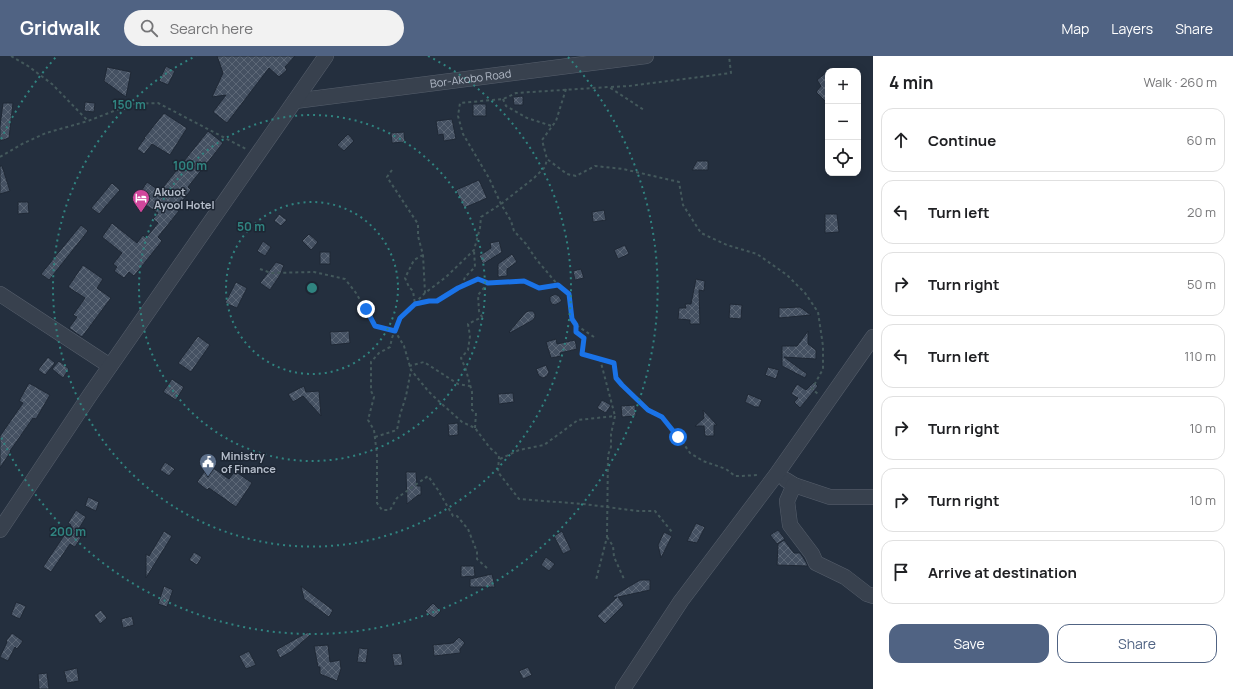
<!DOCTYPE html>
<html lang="en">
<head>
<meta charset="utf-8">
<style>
  body { margin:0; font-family:Manrope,sans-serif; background:#f2f2f2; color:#202124 }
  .controls { position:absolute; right:12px; top:12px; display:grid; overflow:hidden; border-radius:8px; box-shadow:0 2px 10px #0003 }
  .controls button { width:36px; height:36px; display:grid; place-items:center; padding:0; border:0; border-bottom:1px solid #e0e0e0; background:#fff; color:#202124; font:20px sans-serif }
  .stop { position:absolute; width:12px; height:12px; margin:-9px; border:3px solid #1a73e8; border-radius:50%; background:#fff }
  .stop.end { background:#1a73e8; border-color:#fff; box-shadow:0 1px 4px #0008 }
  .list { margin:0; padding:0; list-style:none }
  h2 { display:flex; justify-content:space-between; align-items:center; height:52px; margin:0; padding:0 16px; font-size:17px }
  h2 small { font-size:13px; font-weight:400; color:#757577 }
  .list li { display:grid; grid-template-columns:26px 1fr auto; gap:12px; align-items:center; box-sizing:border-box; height:64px; margin:0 8px 8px; padding:0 8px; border:1px solid #e0e0e0; border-radius:12px }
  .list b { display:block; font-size:15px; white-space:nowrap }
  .list em { font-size:13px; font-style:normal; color:#757577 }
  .actions { display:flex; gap:8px; padding:12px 16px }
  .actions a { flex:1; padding:9px 0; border:1px solid #506383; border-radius:12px; text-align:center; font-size:14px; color:#506383 }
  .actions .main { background:#506383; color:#fff }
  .icon { flex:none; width:22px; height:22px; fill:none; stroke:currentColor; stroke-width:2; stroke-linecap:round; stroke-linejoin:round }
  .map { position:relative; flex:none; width:873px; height:633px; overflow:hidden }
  header { display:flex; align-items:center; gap:24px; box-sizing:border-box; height:56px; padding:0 20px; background:#506383; color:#fff }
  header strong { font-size:19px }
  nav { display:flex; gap:22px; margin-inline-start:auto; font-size:14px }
  .search { width:280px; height:36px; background:#f2f2f2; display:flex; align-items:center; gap:10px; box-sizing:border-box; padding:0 14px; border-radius:22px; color:#757577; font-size:15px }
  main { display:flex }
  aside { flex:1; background:#fff }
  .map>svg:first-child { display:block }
  .building { fill:url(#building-cross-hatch); stroke:#1f2835 }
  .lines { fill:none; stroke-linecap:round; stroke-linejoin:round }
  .minor-casing { stroke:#565f6c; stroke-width:16 }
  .path { stroke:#44595c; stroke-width:2; stroke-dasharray:3 3; stroke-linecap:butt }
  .minor { stroke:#38414e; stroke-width:15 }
  .route { stroke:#1a73e8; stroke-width:5 }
  .ring { fill:none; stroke:#308480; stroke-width:2; stroke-dasharray:2 4 }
  .labels { text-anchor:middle; stroke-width:3; stroke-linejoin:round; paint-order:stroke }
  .street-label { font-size:11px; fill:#b4bcc9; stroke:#1d2633 }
  .poi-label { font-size:11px; font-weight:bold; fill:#b4bcc9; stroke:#1d2633; text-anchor:start }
  .centre { fill:#308480; stroke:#1d2633; stroke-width:2 }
  .ring-label { font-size:12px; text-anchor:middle; font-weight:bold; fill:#308480; stroke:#1d2633; stroke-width:3; stroke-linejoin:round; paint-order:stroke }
</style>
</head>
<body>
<header>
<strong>Gridwalk</strong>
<div class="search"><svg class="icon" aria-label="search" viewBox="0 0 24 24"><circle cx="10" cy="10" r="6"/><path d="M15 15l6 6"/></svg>Search here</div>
<nav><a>Map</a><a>Layers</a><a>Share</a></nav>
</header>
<main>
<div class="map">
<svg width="873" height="633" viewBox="0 0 873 633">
  <defs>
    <pattern id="building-cross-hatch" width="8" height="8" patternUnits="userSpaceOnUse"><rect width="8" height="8" fill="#455162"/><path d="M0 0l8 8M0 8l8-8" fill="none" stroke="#5d6877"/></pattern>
  </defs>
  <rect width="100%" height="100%" fill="#242f3e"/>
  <!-- building -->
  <g class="building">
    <path d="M 217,0 L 295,0 L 285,11 L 287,14 L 279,21 L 269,12 L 227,67 L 213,56 L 226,39 L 212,41 L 223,17 Z"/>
    <path d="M 166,10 L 175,15 L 168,29 L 159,25 Z"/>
    <path d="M 107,11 L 131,16 L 126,41 L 104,25 Z"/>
    <path d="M 828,15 L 828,48 L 816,36 L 821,30 L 817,24 Z"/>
    <path d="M 523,40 L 523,49 L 514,49 L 513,41 Z"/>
    <path d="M 85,46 L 95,47 L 94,56 L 84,55 Z"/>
    <path d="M 3,47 L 13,47 L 9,82 L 0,85 L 0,70 Z"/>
    <rect x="473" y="48" width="13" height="12"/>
    <path d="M 164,57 L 187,72 L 170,99 L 152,88 L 144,98 L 137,93 L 145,82 L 144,82 Z"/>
    <path d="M 452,63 L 456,83 L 444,85 L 443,78 L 438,79 L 436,65 Z"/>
    <path d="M 208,75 L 223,87 L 188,131 L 191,134 L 176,153 L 179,155 L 158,181 L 162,185 L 134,220 L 129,216 L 124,222 L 114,215 L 117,211 L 113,208 L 122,197 L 102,181 L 112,167 L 137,187 L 143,179 L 146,182 L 158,167 L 153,163 L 158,157 L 136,143 L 147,126 L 160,135 Z"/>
    <path d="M 404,76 L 405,86 L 392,87 L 391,77 Z"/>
    <path d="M 348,78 L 354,85 L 344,95 L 337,89 Z"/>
    <path d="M 697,105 L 708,105 L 708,114 L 692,114 Z"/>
    <path d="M 0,110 L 2,110 L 10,135 L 0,138 Z"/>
    <path d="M 479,124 L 487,142 L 464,152 L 456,134 Z"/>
    <path d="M 112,127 L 120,134 L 99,158 L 91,152 Z"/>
    <path d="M 18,146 L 28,146 L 29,157 L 18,158 Z"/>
    <path d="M 604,154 L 606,164 L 593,166 L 592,156 Z"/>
    <path d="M 279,158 L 287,164 L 281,170 L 274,165 Z"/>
    <path d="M 825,158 L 837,158 L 839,176 L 825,177 Z"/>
    <path d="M 81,169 L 88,175 L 49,224 L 41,218 Z"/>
    <path d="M 309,178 L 318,186 L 311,194 L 302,185 Z"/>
    <path d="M 263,185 L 271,191 L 265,200 L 257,195 Z"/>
    <path d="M 499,185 L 502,196 L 483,208 L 479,200 L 491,192 L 490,187 Z"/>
    <path d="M 625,189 L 629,198 L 618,203 L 614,194 Z"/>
    <rect x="320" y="196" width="10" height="12"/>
    <path d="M 512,198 L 517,206 L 507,213 L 507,220 L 498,221 L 498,208 Z"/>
    <path d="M 276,206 L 284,209 L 280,219 L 270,234 L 260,227 Z"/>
    <path d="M 83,209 L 103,223 L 97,232 L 111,242 L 82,281 L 69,272 L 77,261 L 73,259 L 85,242 L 68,231 Z"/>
    <path d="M 581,213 L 584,222 L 575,224 L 573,215 Z"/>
    <path d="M 696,223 L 705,225 L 704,235 L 699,234 L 700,268 L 690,268 L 690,264 L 678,263 L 679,252 L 686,252 L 685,248 L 691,248 Z"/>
    <path d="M 236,226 L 247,232 L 237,252 L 225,247 Z"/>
    <path d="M 555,238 L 559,240 L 562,245 L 555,249 L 552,248 L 550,245 L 550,241 Z"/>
    <path d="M 730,248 L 742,249 L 741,263 L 729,262 Z"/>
    <path d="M 800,251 L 811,259 L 779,262 L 779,252 Z"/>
    <path d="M 529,255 L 533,255 L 535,258 L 535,261 L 533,264 L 510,277 L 509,276 L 526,256 Z"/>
    <path d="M 349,275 L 350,287 L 331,289 L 330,276 Z"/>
    <path d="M 808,275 L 808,288 L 816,294 L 816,303 L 784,301 L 807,318 L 805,322 L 782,310 L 782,290 L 797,290 Z"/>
    <path d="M 198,280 L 210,289 L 191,316 L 178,307 Z"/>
    <path d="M 556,283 L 557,288 L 575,284 L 577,293 L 560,297 L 561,300 L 551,302 L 546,286 Z"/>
    <path d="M 48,301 L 55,307 L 45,319 L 38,314 Z"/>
    <path d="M 59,305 L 69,313 L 63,322 L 52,313 Z"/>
    <path d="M 546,309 L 549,316 L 547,320 L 543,322 L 539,320 L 536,313 Z"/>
    <path d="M 768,311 L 779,314 L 776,323 L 765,319 Z"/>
    <path d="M 172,323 L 184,331 L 176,344 L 163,336 Z"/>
    <path d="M 814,326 L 818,330 L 800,352 L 794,346 L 798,342 L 791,338 L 797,328 L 806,334 Z"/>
    <path d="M 29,327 L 50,339 L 36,363 L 33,362 L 10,395 L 11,395 L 0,412 L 0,380 L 23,347 L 19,345 Z"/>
    <path d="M 304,330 L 306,336 L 319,335 L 321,360 L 303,340 L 293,346 L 288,338 Z"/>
    <path d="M 513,337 L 514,346 L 499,348 L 498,338 Z"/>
    <path d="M 748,338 L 762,344 L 759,351 L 755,351 L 745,346 Z"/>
    <path d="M 602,344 L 611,349 L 606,357 L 597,352 Z"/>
    <path d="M 635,349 L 636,360 L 622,361 L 621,350 Z"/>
    <path d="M 703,354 L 717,369 L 714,369 L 714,380 L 705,380 L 704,370 L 695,370 L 704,362 Z"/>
    <path d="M 458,367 L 458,379 L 449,380 L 448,368 Z"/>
    <path d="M 165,406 L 175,413 L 169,420 L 160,414 Z"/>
    <path d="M 209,409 L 229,423 L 235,415 L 252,427 L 236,451 L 209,432 L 207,434 L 197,426 Z"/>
    <path d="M 406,416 L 416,416 L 417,430 L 421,430 L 421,439 L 418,439 L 407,448 Z"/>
    <path d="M 88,441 L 99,446 L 96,455 L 85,450 Z"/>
    <path d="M 76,454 L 86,461 L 77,476 L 82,480 L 75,491 L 70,488 L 51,516 L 43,511 L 71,469 L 68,467 Z"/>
    <path d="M 696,467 L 705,471 L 697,487 L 687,485 Z"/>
    <path d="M 778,474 L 785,483 L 777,488 L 770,479 Z"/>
    <path d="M 164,475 L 172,480 L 146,522 L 146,498 L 149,500 Z"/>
    <path d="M 562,475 L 571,494 L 563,498 L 554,480 Z"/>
    <path d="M 664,476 L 672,480 L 661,502 L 658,489 Z"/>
    <path d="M 784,484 L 794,497 L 800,497 L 804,503 L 808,510 L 777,509 L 778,488 Z"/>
    <path d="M 194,496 L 202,501 L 197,509 L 189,504 Z"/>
    <path d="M 546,501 L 555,508 L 549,515 L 541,509 Z"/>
    <path d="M 461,510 L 474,510 L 475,520 L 461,521 Z"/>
    <path d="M 492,518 L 495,531 L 470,531 L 470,523 Z"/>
    <path d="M 640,524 L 650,524 L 650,534 L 618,541 L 624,549 L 605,568 L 597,560 L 617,541 L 614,542 L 613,540 Z"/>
    <path d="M 164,530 L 173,534 L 167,551 L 158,548 Z"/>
    <path d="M 301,530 L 333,554 L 329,561 L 304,543 Z"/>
    <path d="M 16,546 L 26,550 L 20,563 L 11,559 Z"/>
    <path d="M 433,547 L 441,555 L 434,562 L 425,555 Z"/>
    <path d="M 101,554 L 107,562 L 100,568 L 94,559 Z"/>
    <path d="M 132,560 L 134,569 L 123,572 L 121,563 Z"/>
    <path d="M 308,576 L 310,579 L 292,595 L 280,602 L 276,594 Z"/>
    <path d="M 12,577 L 23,585 L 17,593 L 15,591 L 8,605 L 0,601 L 7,586 L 6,585 Z"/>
    <path d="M 459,581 L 465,587 L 460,593 L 460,597 L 434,600 L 433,589 L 453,587 Z"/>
    <path d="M 328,589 L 330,606 L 340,604 L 341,613 L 337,625 L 320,618 L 320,611 L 318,611 L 314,590 Z"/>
    <path d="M 359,592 L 368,593 L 366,607 L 357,606 Z"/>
    <path d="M 249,595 L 256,609 L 246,613 L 239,600 Z"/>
    <path d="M 401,597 L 403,609 L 394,610 L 392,598 Z"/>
    <path d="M 528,611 L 532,619 L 523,623 L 519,615 Z"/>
    <path d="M 77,612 L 79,625 L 67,627 L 64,615 Z"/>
    <path d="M 47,617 L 49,633 L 39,633 L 38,618 Z"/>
  </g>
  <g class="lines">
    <defs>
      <g id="minor">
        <path id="s1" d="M 295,45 L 646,0"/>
        <path d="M 0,238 L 110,310"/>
        <path d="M 786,424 L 794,429 L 830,441 L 873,441"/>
        <path d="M 794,429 L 787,445 L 790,469 L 812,498 L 816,507 L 845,521 L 867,538 L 873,540"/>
        <path d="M 0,474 L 90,339 L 326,0"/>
        <path d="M 623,633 L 681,545 L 776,419 L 873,281"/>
      </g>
    </defs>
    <!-- minor casing -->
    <use href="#minor" class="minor-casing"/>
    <!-- path -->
    <g class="path">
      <path d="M 11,0 L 28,10 L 52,28 L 88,65 L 132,48 L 158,47 L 246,93"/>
      <path d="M 611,31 L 629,30 L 731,17 L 729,0"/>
      <path d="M 566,33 L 556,65 L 542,84 L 547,103 L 567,118 L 576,120 L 595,110 L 623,113 L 679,126 L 683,149 L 701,177 L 727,189 L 757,198 L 787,219 L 805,237 L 818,256 L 823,290 L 823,313 L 812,333 L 818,338"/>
      <path d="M 503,43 L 506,50 L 527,62 L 552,70"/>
      <path d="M 0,101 L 22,88 L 46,77 L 88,65"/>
      <path d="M 392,114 L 387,121 L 418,168 L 418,180 L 423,199 L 425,237"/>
      <path d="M 423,199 L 414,204 L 405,222 L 409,231 L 413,235 L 415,248 L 429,245 L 437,245 L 458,232 L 478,223 L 488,227 L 524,225 L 539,232 L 558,229"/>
      <path d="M 260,213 L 271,217 L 314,216 L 345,223 L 356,237 L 375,270 L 395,275 L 404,290 L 411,314 L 429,336 L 444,350 L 462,366 L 475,372 L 490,392 L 499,400 L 498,416 L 519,443 L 583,448 L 638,455 L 655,455 L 672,476"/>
      <path d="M 462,230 L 465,221 L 475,211 L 474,194"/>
      <path d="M 576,269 L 576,276 L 584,282 L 582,298 L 614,307 L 616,322 L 622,329 L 648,354 L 662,361 L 681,384 L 690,397 L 703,405 L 726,413 L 735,420 L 740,420 L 759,419"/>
      <path d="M 594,281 L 576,269 L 572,263 L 569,238 L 558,229 L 536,203 L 526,188 L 514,175 L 511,165 L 501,148 L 489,122 L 463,78 L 458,60 L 460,47 L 503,43 L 516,37 L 609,31 L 644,54"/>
      <path d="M 600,303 L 615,360"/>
      <path d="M 409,310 L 424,306 L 458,328 L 470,330"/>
      <path d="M 475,372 L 476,357 L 472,354 L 472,336 L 466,314 L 461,302 L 468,294 L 470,280 L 468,268 L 482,261 L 479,255 L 478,239 L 488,227"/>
      <path d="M 375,381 L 397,374 L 400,359 L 406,340 L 411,314"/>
      <path d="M 500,403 L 519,394 L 544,389 L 578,364 L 615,360 L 611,378 L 611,391 L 608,399 L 607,481 L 596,524"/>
      <path d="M 607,481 L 613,490 L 614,501 L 624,523"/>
      <path d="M 487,512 L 477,503 L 477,496 L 468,473 L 457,460 L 453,460 L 438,434 L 428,420 L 397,442 L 390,454 L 382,454 L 377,447 L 377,399 L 374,374 L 368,364 L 374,341 L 371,335 L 371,306 L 379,297 L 390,291 L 392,282 L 400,262 L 425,237 L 446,221 L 474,194 L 480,172 L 481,161 L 501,148 L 534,122 L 545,111 L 547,103"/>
    </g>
    <!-- minor -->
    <use href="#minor" class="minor"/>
  </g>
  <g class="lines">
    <!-- route -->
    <path class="route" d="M 366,253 L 375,270 L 395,275 L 400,262 L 415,248 L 429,245 L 437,245 L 458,232 L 478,223 L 488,227 L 524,225 L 539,232 L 558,229 L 569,238 L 572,263 L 576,269 L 576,276 L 584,282 L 582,298 L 614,307 L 616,322 L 622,329 L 648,354 L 662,361 L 678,381"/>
  </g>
  <!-- distance rings -->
  <g class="ring">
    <circle cx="312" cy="232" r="86"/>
    <circle cx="312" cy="232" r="173"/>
    <path d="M428 0A259 259 0 1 1 196 0"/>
    <path d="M1 83A345 345 0 0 1 56 1M568 1A345 345 0 1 1 1 381"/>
  </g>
  <!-- icons -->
  <defs>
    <symbol id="hotel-pin" viewBox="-11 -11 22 30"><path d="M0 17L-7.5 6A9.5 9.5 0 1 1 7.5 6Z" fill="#d1479c" stroke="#1d2633"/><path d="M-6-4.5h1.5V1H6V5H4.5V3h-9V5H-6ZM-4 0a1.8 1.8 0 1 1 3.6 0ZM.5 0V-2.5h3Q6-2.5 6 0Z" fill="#fff"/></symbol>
    <symbol id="civic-pin" viewBox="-11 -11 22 30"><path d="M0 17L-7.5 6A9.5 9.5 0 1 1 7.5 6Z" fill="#5c6f8a" stroke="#1d2633"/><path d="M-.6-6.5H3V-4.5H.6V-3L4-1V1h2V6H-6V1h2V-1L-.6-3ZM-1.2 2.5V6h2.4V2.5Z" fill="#fff"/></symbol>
  </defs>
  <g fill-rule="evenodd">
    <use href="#hotel-pin" x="131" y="132" width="20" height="27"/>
    <use href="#civic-pin" x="198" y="396" width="20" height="27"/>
  </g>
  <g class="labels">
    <!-- street labels -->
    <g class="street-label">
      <text dy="4" stroke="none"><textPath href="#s1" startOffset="177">Bor-Akobo Road</textPath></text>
    </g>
    <!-- poi labels -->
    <g class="poi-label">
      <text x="154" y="140">Akuot<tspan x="154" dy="13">Ayool Hotel</tspan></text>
      <text x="221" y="404">Ministry<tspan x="221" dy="13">of Finance</tspan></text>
    </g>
  </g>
  <circle cx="312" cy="232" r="6" class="centre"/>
  <g class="ring-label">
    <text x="129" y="53">150 m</text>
    <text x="190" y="114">100 m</text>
    <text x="251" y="175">50 m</text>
    <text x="68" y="480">200 m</text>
  </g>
</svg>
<div class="controls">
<button>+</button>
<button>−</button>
<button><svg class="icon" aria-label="locate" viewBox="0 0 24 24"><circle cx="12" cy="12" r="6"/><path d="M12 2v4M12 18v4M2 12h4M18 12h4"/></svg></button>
</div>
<div class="stop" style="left:678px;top:381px"></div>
<div class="stop end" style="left:366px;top:253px"></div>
</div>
<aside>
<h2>4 min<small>Walk · 260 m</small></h2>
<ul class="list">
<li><svg class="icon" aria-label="ahead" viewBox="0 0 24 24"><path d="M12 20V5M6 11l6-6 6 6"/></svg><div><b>Continue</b></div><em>60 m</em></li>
<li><svg class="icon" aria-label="left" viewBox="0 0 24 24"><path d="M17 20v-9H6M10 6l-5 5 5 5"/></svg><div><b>Turn left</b></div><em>20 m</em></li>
<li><svg class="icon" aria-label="right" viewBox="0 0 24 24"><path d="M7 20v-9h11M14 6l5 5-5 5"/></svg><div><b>Turn right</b></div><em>50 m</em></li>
<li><svg class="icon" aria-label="left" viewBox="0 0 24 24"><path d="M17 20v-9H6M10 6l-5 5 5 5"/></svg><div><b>Turn left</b></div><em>110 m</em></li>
<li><svg class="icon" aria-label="right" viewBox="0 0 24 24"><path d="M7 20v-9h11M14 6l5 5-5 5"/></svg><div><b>Turn right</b></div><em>10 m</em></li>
<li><svg class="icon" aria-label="right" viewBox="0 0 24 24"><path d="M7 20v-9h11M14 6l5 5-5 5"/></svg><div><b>Turn right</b></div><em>10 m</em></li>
<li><svg class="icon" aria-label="arrive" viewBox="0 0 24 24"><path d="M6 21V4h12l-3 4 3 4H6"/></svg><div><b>Arrive at destination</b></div></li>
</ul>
<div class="actions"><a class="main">Save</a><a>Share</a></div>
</aside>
</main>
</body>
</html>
